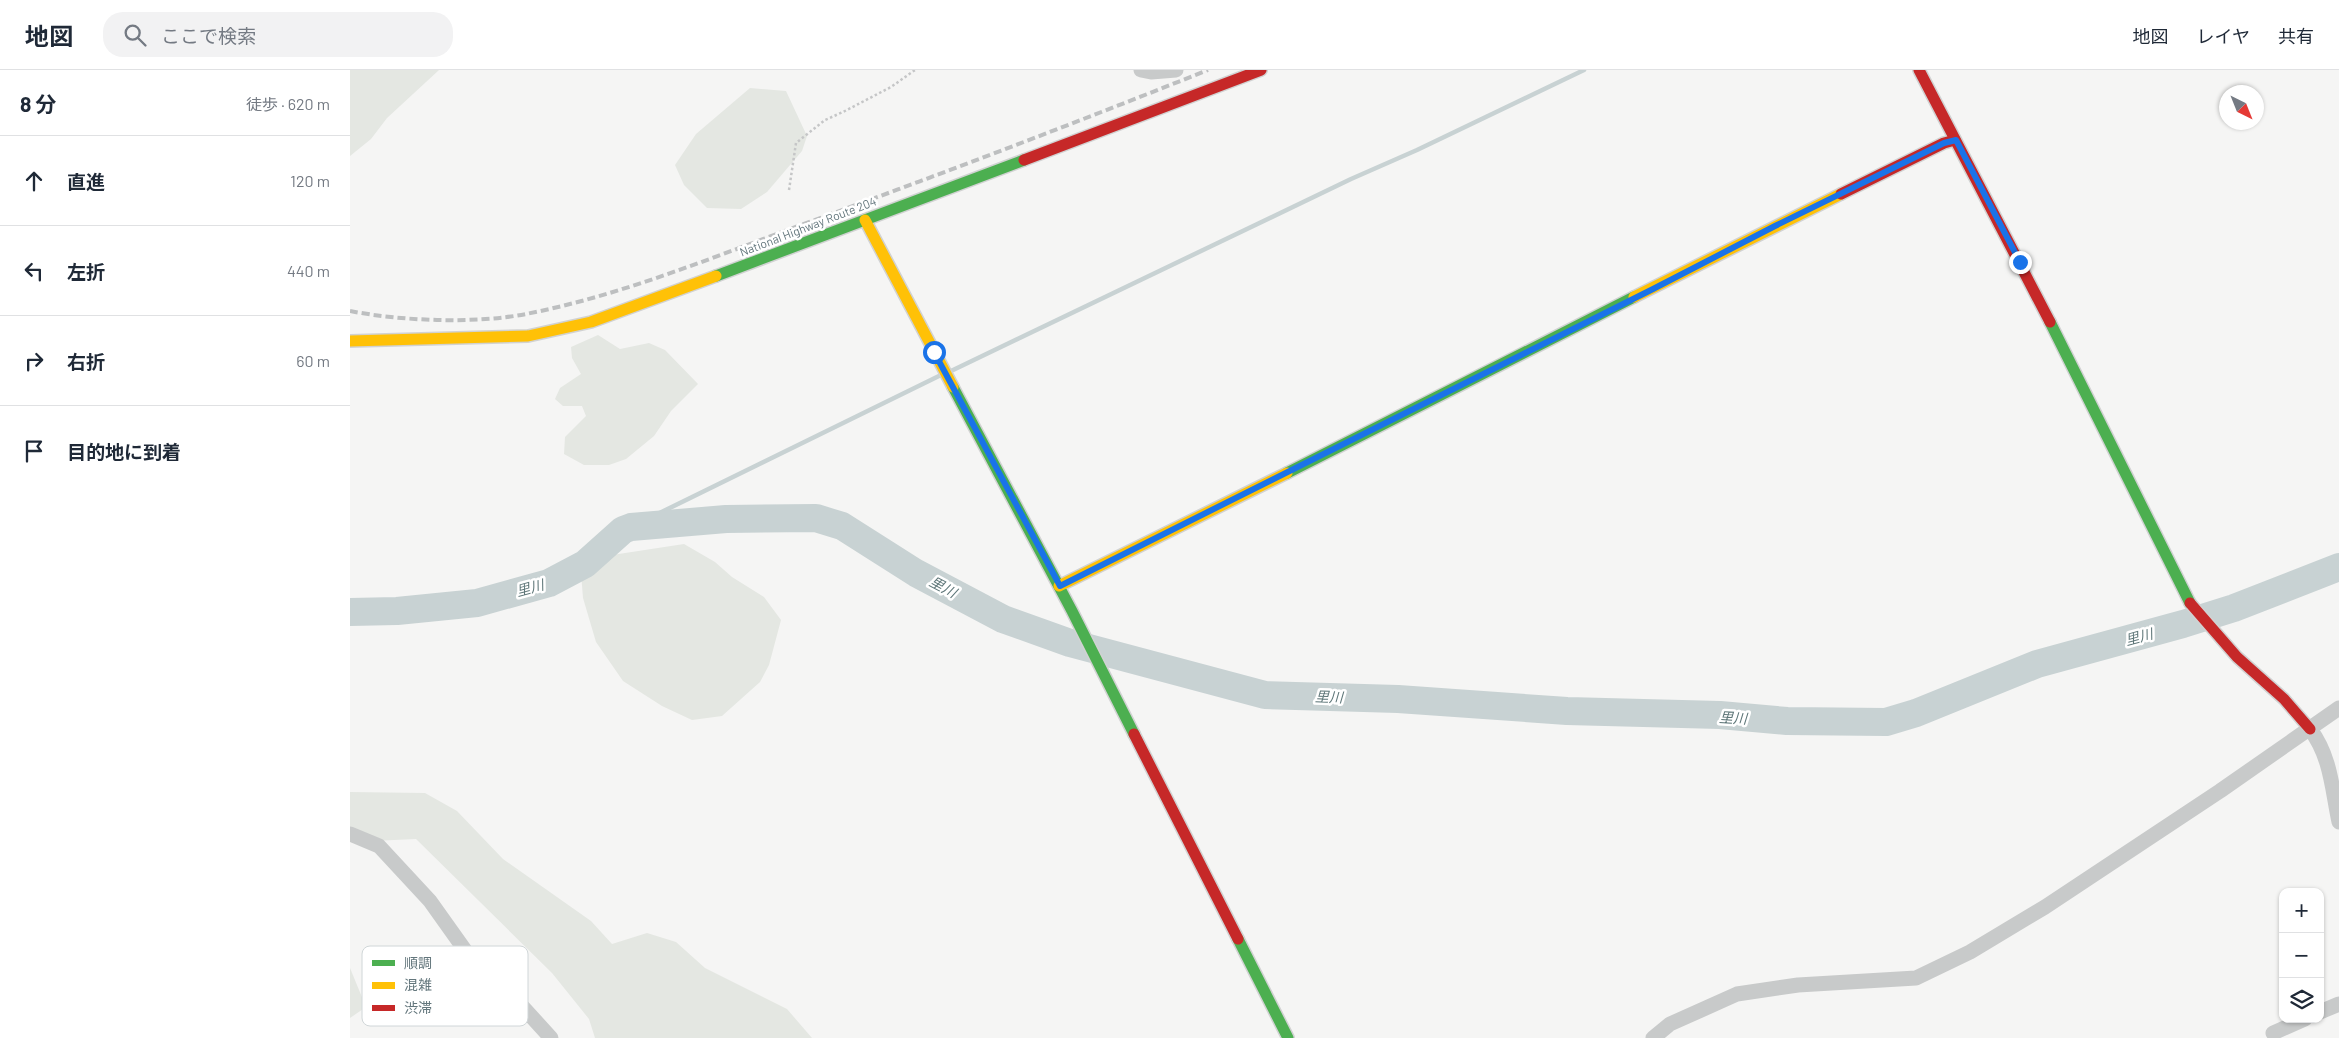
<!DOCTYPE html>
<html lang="ja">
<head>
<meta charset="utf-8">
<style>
  body { margin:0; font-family:Barlow,"Noto Sans JP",sans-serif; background:#f2f2f3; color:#1f2937 }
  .controls { position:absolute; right:15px; bottom:15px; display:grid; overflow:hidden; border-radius:10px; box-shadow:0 1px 4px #0004 }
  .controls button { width:45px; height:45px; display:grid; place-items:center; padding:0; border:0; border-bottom:1px solid #e0e1e3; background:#fff; color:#1f2937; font:25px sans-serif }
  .compass { position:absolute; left:1869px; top:15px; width:45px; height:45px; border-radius:50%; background:#fff; box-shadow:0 1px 4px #0004; rotate:137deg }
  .stop { position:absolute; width:15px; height:15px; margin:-11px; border:4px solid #1a73e8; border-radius:50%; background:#fff }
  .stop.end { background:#1a73e8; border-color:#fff; box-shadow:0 1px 5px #0008 }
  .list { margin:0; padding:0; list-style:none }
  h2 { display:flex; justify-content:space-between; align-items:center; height:65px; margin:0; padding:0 20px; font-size:21px }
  h2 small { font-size:16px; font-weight:400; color:#747a83 }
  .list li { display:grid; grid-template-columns:32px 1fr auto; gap:15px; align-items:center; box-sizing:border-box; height:90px; padding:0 20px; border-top:1px solid #e0e1e3 }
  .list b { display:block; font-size:19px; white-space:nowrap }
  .list em { font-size:16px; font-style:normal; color:#747a83 }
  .icon { flex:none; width:28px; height:28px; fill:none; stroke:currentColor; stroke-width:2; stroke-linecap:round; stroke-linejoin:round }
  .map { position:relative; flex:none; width:1989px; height:968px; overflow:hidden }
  header { display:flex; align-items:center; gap:30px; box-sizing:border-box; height:70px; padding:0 25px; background:#fff; border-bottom:1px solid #e0e1e3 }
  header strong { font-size:24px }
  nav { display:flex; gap:28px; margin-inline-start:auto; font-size:18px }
  .search { width:350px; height:45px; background:#f2f2f3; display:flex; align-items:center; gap:12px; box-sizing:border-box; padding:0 18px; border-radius:20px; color:#747a83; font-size:19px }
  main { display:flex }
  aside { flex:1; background:#fff }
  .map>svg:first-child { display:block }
  .green { fill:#e4e7e2 }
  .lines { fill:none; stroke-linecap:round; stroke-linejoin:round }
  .stream { stroke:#c8d2d3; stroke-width:4.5 }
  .river { stroke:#c8d2d3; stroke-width:28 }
  .fast-casing { stroke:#d1d2d2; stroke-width:14 }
  .slow-casing { stroke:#d1d2d2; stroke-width:14 }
  .jam-casing { stroke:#d1d2d2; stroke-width:14 }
  .path { stroke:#c5c6c7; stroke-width:2.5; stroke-dasharray:2.5 2.5; stroke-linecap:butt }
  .street { stroke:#c8caca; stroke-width:15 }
  .fast { stroke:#4caf50; stroke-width:11 }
  .slow { stroke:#ffc107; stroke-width:11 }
  .jam { stroke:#c62828; stroke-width:11 }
  .rail { stroke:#bdbfc0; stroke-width:4; stroke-dasharray:8 4; stroke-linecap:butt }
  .route { stroke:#1a73e8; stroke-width:6 }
  .labels { text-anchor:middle; stroke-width:5; stroke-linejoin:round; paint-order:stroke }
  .street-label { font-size:12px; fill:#63767c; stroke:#fff }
  .water-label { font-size:14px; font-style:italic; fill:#5e7678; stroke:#fff }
  .key { fill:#fff; stroke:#d0d6d8; stroke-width:1 }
  .key-label { font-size:14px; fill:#63767c }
</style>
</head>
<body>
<header>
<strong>地図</strong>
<div class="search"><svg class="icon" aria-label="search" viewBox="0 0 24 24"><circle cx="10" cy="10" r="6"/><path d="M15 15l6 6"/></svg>ここで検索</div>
<nav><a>地図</a><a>レイヤ</a><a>共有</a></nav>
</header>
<main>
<aside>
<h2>8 分<small>徒歩 · 620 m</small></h2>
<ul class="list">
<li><svg class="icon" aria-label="ahead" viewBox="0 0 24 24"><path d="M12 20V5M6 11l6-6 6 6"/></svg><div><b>直進</b></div><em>120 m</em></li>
<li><svg class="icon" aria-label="left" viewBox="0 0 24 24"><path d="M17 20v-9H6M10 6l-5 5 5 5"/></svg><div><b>左折</b></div><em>440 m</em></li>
<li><svg class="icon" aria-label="right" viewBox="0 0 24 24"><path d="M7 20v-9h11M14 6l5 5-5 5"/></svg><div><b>右折</b></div><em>60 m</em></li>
<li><svg class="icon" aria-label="arrive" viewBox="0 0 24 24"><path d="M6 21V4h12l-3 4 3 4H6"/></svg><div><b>目的地に到着</b></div></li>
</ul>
</aside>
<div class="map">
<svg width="1989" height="968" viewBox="0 0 1989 968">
  <rect width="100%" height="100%" fill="#f5f5f4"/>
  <!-- green -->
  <g class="green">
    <path d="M 0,0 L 89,0 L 37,48 L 21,69 L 0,86 Z"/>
    <path d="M 400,18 L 436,21 L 457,66 L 452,81 L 417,122 L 391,139 L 357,138 L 334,115 L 325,95 L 346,64 Z"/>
    <path d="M 248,265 L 270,279 L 299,273 L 315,280 L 348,314 L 321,341 L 304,366 L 276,389 L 259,395 L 234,395 L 214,384 L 215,367 L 236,346 L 232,336 L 213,336 L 205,329 L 210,318 L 231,304 L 222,288 L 221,277 Z"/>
    <path d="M 334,474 L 365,492 L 382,507 L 414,527 L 431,550 L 419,595 L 410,612 L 372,646 L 342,650 L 312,636 L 273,611 L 246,572 L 233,528 L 231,503 L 249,487 Z"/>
    <path d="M 0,722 L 75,723 L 107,741 L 153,789 L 241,851 L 262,874 L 297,863 L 326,872 L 355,898 L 437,939 L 462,968 L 245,968 L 239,949 L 202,903 L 66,769 L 0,772 Z"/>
    <path d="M 0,898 L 16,937 L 0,948 Z"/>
  </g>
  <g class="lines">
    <!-- stream -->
    <g class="stream">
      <path d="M 601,301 L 1001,109 L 1067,80 L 1234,0"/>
      <path d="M 281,457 L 591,305"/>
    </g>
    <!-- river -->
    <path class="river" d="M 0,542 L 47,541 L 127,533 L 199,513 L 235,494 L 273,460 L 281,457 L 376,449 L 466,448 L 492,456 L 566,503 L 653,549 L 720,573 L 915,625 L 1048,629 L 1217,641 L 1370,645 L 1437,651 L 1536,652 L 1566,643 L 1687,594 L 1833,554 L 1884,538 L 1989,497"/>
    <defs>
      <g id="fast">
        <path d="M 366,206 L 674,90"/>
        <path d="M 1700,252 L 1840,533"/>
        <path d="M 603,317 L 722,541 L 784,664"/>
        <path d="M 937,403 L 1284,227"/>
        <path d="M 888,869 L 938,968"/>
      </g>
      <g id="slow">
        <path d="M 515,150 L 603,317"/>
        <path d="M 1284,227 L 1491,124"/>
        <path d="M 0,271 L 178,266 L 241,252 L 366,206"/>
        <path d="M 709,516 L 937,403"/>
      </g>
      <g id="jam">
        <path d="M 1569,0 L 1700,252"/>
        <path d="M 674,90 L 911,0"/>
        <path d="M 1491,124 L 1594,73 L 1605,70"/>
        <path d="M 1840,533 L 1887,587 L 1934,629 L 1960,659"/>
        <path d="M 784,664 L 888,869"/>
      </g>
    </defs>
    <!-- fast casing -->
    <use href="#fast" class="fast-casing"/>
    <!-- slow casing -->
    <use href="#slow" class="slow-casing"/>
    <!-- jam casing -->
    <use href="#jam" class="jam-casing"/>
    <!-- path -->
    <path class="path" d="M 439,120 L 446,73 L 475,50 L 493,42 L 541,17 L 565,0"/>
    <!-- street -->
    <g class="street">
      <path d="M 791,0 L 801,2 L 826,0"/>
      <path d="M 1960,659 C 1981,687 1982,719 1989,752"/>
      <path d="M 0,764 L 29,776 L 80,831 L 117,883 L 147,917 L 171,935 L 201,968"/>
      <path d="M 1970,942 L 1989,934"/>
      <path d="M 1923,963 L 1955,949"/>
      <path d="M 1303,968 L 1320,954 L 1387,924 L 1448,915 L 1566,908 L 1620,882 L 1695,837 L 1870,721 L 1989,638"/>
    </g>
    <!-- fast -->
    <use href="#fast" class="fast"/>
    <!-- slow -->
    <use href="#slow" class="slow"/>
    <!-- jam -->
    <use href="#jam" class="jam"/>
    <!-- rail -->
    <path class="rail" d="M 0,241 C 51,251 125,254 176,244 C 278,224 375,182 473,147 C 602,100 730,51 858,0"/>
  </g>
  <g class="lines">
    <!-- route -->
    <path class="route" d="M 584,282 L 710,516 L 1303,219 L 1425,156 L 1594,73 L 1606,70 L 1670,192"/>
  </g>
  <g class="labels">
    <!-- street labels -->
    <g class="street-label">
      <text transform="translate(458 157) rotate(-21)" y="4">National Highway Route 204</text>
    </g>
    <!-- water labels -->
    <g class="water-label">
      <text transform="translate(593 517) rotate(28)" y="5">里川</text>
      <text transform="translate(180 518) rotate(-15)" y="5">里川</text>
      <text transform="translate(1789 567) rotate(-15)" y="5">里川</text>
      <text transform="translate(979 627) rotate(2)" y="5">里川</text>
      <text transform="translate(1383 648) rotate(3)" y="5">里川</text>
    </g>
  </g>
  <!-- legend -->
  <rect x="12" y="876" width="166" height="80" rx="8" class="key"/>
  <rect x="22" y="890" width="23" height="6" fill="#4caf50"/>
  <rect x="22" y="912" width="23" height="7" fill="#ffc107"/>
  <rect x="22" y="935" width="23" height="6" fill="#c62828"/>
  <g class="key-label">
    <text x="54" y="898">順調</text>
    <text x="54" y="920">混雑</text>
    <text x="54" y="943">渋滞</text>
  </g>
</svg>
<div class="controls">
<button>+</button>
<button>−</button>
<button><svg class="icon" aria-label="layers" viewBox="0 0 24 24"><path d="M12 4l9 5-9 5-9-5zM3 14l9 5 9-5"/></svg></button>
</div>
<svg class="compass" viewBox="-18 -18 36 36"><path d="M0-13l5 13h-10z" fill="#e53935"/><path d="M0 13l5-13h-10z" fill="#747a83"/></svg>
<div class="stop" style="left:584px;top:282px"></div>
<div class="stop end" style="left:1670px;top:192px"></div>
</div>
</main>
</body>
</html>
